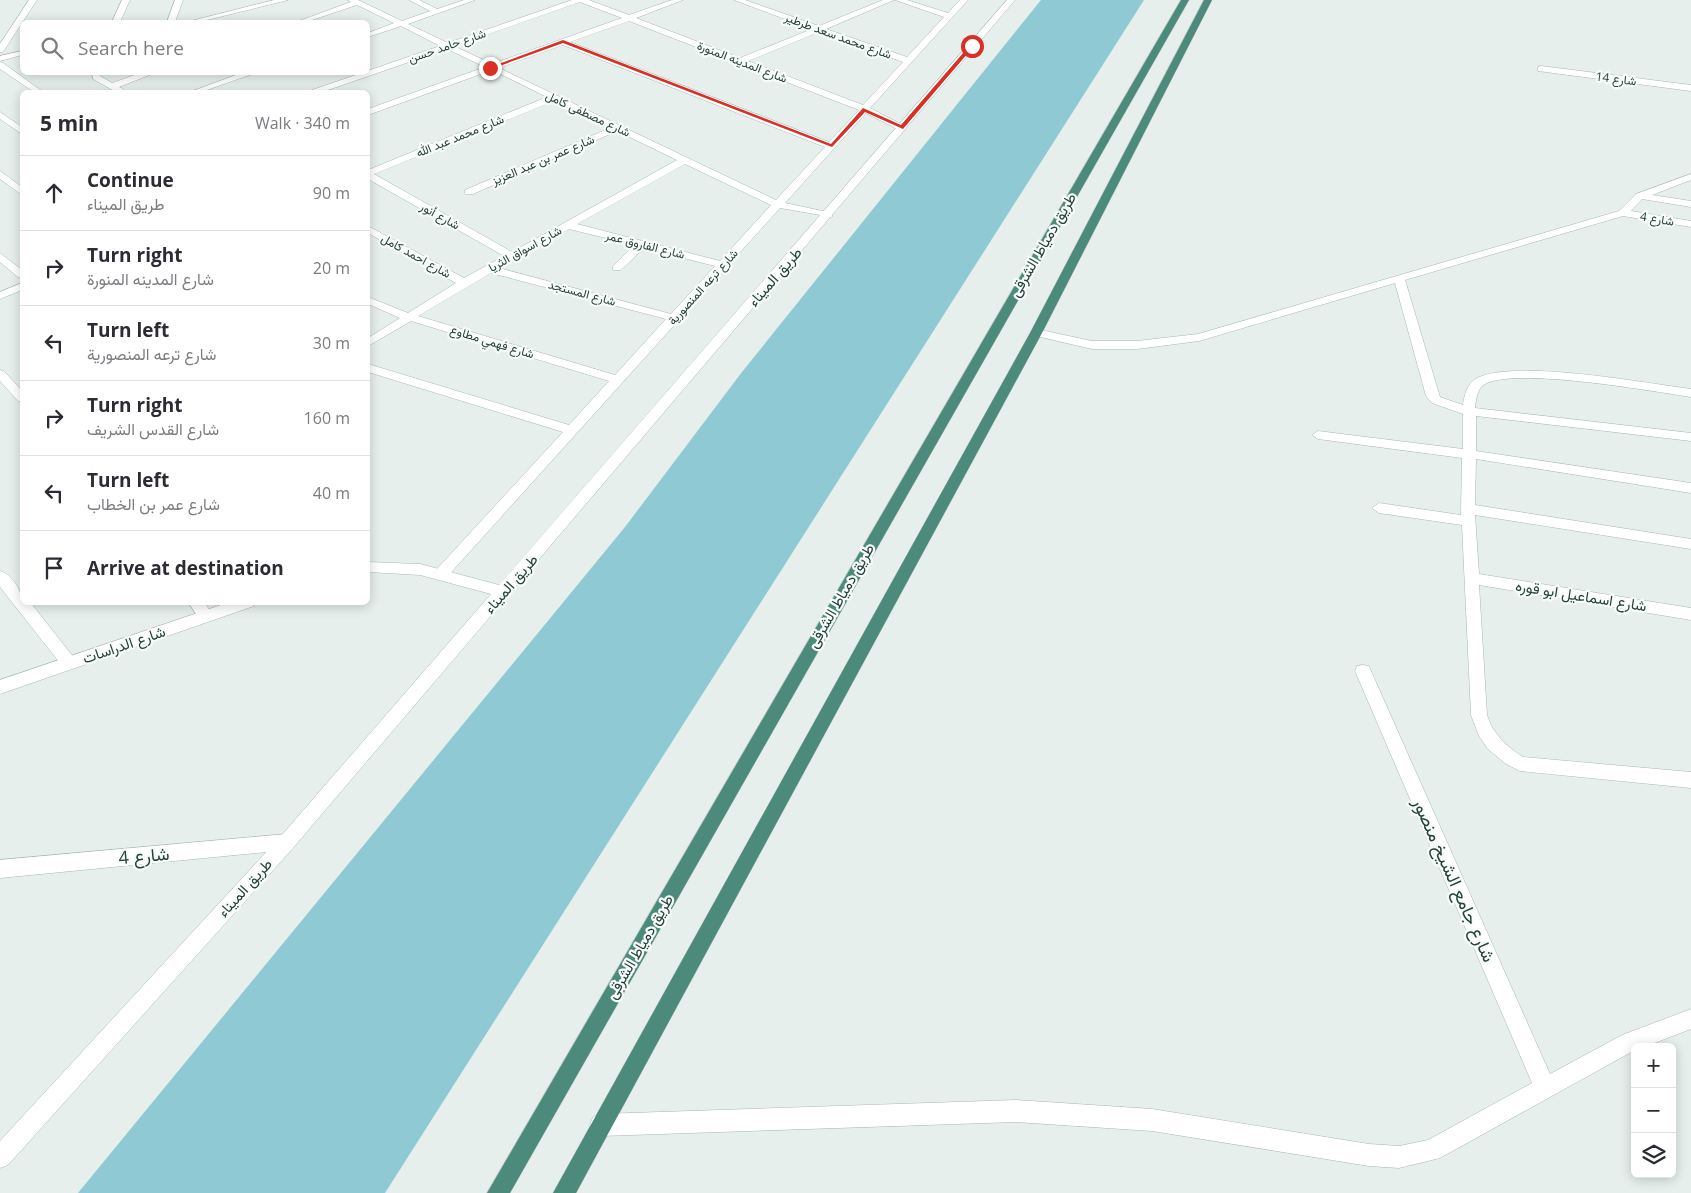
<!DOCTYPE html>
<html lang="en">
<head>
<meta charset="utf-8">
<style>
  body { margin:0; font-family:"Open Sans",Vazirmatn,sans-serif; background:#f7f7f7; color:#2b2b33 }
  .controls { position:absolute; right:15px; bottom:15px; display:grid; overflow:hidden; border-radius:8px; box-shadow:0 2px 12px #0003 }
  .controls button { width:45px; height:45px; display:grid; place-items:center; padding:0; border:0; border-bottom:1px solid #e1e1e2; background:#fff; color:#2b2b33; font:25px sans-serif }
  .stop { position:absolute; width:15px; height:15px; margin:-11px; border:4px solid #d93025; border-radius:50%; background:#fff }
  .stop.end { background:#d93025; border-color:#fff; box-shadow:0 1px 5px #0008 }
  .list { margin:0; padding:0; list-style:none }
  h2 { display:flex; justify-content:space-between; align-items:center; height:65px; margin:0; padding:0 20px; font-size:21px }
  h2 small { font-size:16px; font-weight:400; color:#7c7c81 }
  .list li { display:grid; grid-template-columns:32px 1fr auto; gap:15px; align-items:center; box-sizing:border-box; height:75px; padding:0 20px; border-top:1px solid #e1e1e2 }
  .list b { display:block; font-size:19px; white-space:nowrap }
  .list p { margin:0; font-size:16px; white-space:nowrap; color:#7c7c81 }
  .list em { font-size:16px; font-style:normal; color:#7c7c81 }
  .icon { flex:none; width:28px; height:28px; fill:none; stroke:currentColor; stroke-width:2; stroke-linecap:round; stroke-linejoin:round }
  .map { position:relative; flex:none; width:1691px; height:1193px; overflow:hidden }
  .search { position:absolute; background:#fff; box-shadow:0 2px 12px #0003; left:20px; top:20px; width:350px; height:55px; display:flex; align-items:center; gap:12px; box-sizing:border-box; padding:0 18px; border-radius:8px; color:#7c7c81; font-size:19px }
  .panel { position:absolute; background:#fff; box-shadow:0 2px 12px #0003; left:20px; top:90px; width:350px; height:515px; border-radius:8px }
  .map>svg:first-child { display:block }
  .water { fill:#8ec9d4 }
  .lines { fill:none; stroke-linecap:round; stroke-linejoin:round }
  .minor-casing { stroke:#a8b8b2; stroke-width:1 }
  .tertiary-casing { stroke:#a8b8b2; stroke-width:1 }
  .trunk-casing { stroke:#c2cac8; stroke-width:1 }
  .minor { fill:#fff; fill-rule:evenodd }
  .tertiary { fill:#fff; fill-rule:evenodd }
  .trunk { fill:#4c8a7c; fill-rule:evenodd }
  .route { fill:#d93025 }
  .labels { text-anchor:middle; stroke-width:4.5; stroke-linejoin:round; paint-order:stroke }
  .far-street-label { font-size:12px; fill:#24423a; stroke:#f7fbf9 }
  .street-label { font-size:15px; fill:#24423a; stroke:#f7fbf9 }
  .near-street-label { font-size:18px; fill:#24423a; stroke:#f7fbf9 }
</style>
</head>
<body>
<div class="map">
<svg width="1691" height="1193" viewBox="0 0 1691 1193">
  <rect width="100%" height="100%" fill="#e6efeb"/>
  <!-- water -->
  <path class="water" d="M 1041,0 L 1144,0 L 385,1193 L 78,1193 L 625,527 L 742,372 Z"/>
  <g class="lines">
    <defs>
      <g id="minor">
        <path d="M 29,0 L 37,0 L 3,52 L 0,52 L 0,44 Z"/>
        <path d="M 122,0 L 130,0 L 120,22 L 112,22 Z"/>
        <path d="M 175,0 L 183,0 L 175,22 L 167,22 Z"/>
        <path d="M 274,0 L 288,0 L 199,22 L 187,22 Z"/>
        <path d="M 348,0 L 358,0 L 402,21 L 430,11 L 409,0 L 419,0 L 437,9 L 464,0 L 475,0 L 408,24 L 448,43 L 572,0 L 589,0 L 629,15 L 672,0 L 683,0 L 636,18 L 740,58 L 812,29 L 734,0 L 745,0 L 819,26 L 883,0 L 894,0 L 826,29 L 907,57 L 944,17 L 895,0 L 907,0 L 948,13 L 960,0 L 968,0 L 870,108 L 905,126 L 905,130 L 899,130 L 866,113 L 785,203 L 832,213 L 832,217 L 780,208 L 446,578 L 436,578 L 434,574 L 436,570 L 563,432 L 368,372 L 368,364 L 569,425 L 609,381 L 411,321 L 368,346 L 368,338 L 400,318 L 368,304 L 368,297 L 408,313 L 456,283 L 368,233 L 368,226 L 464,278 L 504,256 L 368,179 L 368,170 L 547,97 L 492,70 L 368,115 L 368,109 L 485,67 L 447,49 L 322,92 L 311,92 L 312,90 L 440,46 L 401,26 L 368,37 L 368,33 L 394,23 L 357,5 L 306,22 L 296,22 L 351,2 ZM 580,2 L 622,18 L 492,64 L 454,46 ZM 629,21 L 859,110 L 829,142 L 570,42 ZM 819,32 L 903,62 L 863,105 L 748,61 ZM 563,45 L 825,147 L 776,200 L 499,68 ZM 554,101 L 610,128 L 465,190 L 465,194 L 473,194 L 617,131 L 677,160 L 512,252 L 374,174 ZM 685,164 L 771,205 L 720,261 L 577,224 ZM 569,229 L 634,245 L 613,266 L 613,270 L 621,270 L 644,248 L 715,266 L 671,314 L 499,268 ZM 491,273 L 666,319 L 615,375 L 418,316 Z"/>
        <path d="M 22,51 L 22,55 L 0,61 L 0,56 Z"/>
        <path d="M 0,62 L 3,63 L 43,92 L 34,92 L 0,69 Z"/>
        <path d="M 1541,66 L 1691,85 L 1691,91 L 1538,71 L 1538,67 Z"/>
        <path d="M 92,72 L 100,72 L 100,76 L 112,83 L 143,72 L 157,72 L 119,87 L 123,89 L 123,92 L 116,92 L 93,79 Z"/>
        <path d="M 244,72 L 258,72 L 201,92 L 190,92 Z"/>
        <path d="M 0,112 L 22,127 L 22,134 L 0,119 Z"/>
        <path d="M 0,171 L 22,187 L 22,195 L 0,179 Z"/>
        <path d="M 1691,174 L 1691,180 L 1652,195 L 1691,201 L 1691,207 L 1642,199 L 1631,211 L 1691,221 L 1691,227 L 1623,216 L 1405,280 L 1440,397 L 1463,405 C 1464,396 1467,383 1477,378 C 1516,359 1644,383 1691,389 L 1691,397 C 1651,391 1516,367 1485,384 C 1477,388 1476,400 1475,408 L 1691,433 L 1691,441 L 1476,416 L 1476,451 L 1691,483 L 1691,493 L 1476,459 L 1475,505 L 1691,539 L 1691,549 L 1475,515 L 1479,574 L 1691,608 L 1691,620 L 1479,585 L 1487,715 C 1493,734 1506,746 1523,757 L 1691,772 L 1691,788 L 1520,771 L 1506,764 L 1488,749 L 1479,736 L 1471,715 L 1462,525 L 1379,513 L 1372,508 L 1379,503 L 1461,515 L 1462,458 L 1318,439 L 1312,435 L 1318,431 L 1463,449 L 1463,414 L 1432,403 L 1426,396 L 1395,283 L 1199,341 L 1137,349 L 1092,349 L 1032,335 L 1030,333 L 1036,329 L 1092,341 L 1137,341 L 1198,334 L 1619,211 L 1636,194 Z"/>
        <path d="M 0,253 L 22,270 L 22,278 L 18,277 L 0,262 Z"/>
        <path d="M 22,283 L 22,290 L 0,299 L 0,292 Z"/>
        <path d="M 0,370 L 4,371 L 22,391 L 22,402 L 18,401 L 0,381 Z"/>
        <path d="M 0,571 C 12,574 22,591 22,602 L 30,602 L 75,659 L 77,663 L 75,667 L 69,669 L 63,667 L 0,587 Z"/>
        <path d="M 188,602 L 204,602 L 214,617 L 211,621 L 201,621 Z"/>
        <path d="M 1363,665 L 1369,666 L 1371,671 L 1550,1074 L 1622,1035 L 1691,1009 L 1691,1029 L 1644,1047 L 1635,1047 L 1635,1050 L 1440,1158 L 1399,1168 L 1369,1166 L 1152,1131 L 1016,1122 L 601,1136 L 593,1133 L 590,1125 L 593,1117 L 601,1114 L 1016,1100 L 1152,1109 L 1369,1144 L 1399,1146 L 1428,1140 L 1532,1083 L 1355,671 L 1357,666 Z"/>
        <path d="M 287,834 L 293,836 L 296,842 L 293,848 L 287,850 L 0,878 L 0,860 Z"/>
      </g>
      <g id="tertiary">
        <path d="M 1007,0 L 1015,0 L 293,848 L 8,1165 L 0,1168 L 0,1141 L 281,836 L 491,594 L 420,575 L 368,572 L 368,562 L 420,564 L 499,585 Z"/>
        <path d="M 230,602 L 256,602 L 254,606 L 0,694 L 0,680 Z"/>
      </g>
      <g id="trunk">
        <path d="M 1181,0 L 1189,0 L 510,1193 L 487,1193 Z"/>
        <path d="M 1204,0 L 1212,0 L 1042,333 L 576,1193 L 553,1193 L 1030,333 Z"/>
      </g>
    </defs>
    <!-- minor casing -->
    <use href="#minor" class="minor-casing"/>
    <!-- tertiary casing -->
    <use href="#tertiary" class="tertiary-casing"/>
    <!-- trunk casing -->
    <use href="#trunk" class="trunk-casing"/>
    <!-- minor -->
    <use href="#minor" class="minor"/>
    <!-- tertiary -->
    <use href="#tertiary" class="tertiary"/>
    <!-- trunk -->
    <use href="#trunk" class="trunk"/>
  </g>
  <!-- route -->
  <path class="route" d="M 563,40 L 831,144 L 863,108 L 901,125 L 970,45 L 974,46 L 903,129 L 865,112 L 832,147 L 563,43 L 491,69 L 488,68 Z"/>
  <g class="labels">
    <!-- far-street labels -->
    <g class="far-street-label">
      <text transform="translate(838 36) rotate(20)" y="4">شارع محمد سعد طرطير</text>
      <text transform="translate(447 46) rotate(-19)" y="4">شارع حامد حسن</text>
      <text transform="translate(742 62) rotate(21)" y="4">شارع المدينه المنورة</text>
      <text transform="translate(1616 79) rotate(7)" y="4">شارع 14</text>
      <text transform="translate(588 114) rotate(25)" y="4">شارع مصطفى كامل</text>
      <text transform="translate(460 136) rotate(-22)" y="4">شارع محمد عبد الله</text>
      <text transform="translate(543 160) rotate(-23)" y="4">شارع عمر بن عبد العزيز</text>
      <text transform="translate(440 216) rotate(29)" y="4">شارع أنور</text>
      <text transform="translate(1657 219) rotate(9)" y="4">شارع 4</text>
      <text transform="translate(645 245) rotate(14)" y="4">شارع الفاروق عمر</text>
      <text transform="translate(525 249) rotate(-29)" y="4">شارع اسواق الثريا</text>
      <text transform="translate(416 256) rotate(29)" y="4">شارع احمد كامل</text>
      <text transform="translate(703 287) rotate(-48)" y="4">شارع ترعه المنصورية</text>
      <text transform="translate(582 293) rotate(15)" y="4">شارع المستجد</text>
      <text transform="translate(492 342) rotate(17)" y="4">شارع فهمي مطاوع</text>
    </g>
    <!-- street labels -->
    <g class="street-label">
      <text transform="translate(1043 245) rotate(-60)" y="5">طريق دمياط الشرقى</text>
      <text transform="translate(775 277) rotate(-49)" y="5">طريق الميناء</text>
      <text transform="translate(511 584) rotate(-49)" y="5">طريق الميناء</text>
      <text transform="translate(841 596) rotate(-60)" y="5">طريق دمياط الشرقى</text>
      <text transform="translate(1581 596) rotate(9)" y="5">شارع اسماعيل ابو قوره</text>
      <text transform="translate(124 645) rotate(-19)" y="5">شارع الدراسات</text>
      <text transform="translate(245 888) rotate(-48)" y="5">طريق الميناء</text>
      <text transform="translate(640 947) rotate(-60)" y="5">طريق دمياط الشرقى</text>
    </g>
    <!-- near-street labels -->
    <g class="near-street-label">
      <text transform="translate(144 856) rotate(-5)" y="6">شارع 4</text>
      <text transform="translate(1454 880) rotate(66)" y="6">شارع جامع الشيخ منصور</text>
    </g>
  </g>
</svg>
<div class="controls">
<button>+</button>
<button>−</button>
<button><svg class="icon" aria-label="layers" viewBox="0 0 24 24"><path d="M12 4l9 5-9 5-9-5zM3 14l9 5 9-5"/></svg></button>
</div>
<div class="stop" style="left:972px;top:46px"></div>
<div class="stop end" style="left:490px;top:68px"></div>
<div class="search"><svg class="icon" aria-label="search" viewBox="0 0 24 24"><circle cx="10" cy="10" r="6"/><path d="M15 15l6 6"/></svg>Search here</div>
<section class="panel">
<h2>5 min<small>Walk · 340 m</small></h2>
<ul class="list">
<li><svg class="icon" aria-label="ahead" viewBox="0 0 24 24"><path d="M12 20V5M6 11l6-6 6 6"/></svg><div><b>Continue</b><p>طريق الميناء</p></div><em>90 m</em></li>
<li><svg class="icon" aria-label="right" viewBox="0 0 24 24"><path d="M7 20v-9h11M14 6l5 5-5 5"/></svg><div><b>Turn right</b><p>شارع المدينه المنورة</p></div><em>20 m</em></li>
<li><svg class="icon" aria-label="left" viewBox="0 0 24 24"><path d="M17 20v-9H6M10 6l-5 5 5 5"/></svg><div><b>Turn left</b><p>شارع ترعه المنصورية</p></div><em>30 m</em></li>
<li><svg class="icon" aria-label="right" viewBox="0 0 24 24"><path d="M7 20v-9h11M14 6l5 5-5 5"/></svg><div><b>Turn right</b><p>شارع القدس الشريف</p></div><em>160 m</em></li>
<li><svg class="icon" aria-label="left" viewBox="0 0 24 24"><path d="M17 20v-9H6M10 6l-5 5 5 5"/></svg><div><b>Turn left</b><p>شارع عمر بن الخطاب</p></div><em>40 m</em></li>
<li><svg class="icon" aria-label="arrive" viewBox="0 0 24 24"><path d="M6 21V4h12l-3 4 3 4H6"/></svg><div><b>Arrive at destination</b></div></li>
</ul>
</section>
</div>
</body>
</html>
